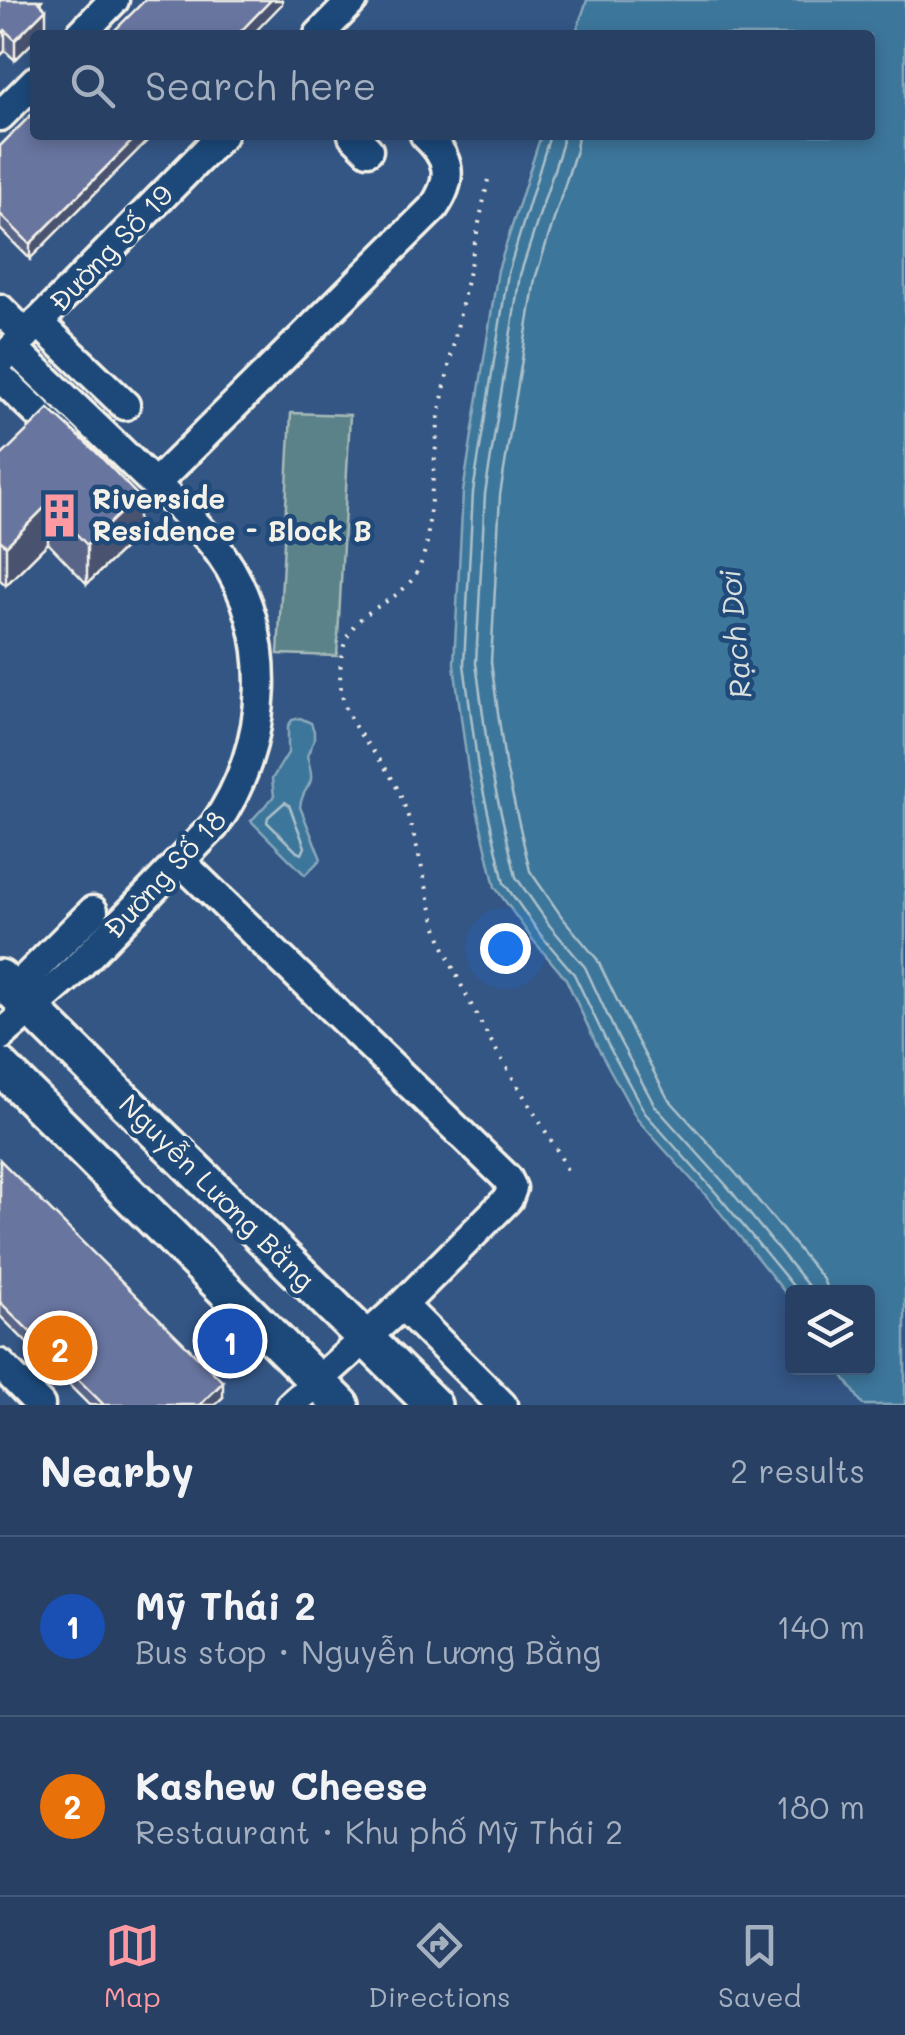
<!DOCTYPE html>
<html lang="en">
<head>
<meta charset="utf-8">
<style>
  body { margin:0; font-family:Mali,sans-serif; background:#2f476a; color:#f1f3f6 }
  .controls { position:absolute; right:30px; bottom:30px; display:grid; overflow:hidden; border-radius:10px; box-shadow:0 5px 15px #0003 }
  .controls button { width:90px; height:90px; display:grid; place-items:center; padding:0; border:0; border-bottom:2px solid #435978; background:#274064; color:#f1f3f6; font:50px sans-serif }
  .you { position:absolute; left:505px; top:948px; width:35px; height:35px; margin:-25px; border:8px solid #fff; border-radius:50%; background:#1a73e8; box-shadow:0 0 0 15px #1a73e833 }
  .badge { display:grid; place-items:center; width:65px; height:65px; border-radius:50%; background:#ff9aa2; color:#fff; font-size:32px; font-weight:700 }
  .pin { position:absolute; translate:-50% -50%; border:5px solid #fff; box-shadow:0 2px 10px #0006 }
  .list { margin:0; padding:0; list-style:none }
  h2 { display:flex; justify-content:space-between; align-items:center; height:130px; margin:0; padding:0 40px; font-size:42px }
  h2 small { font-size:32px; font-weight:400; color:#a4afbf }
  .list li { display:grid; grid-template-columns:65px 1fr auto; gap:30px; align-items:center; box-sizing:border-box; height:180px; padding:0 40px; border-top:2px solid #435978 }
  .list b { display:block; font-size:38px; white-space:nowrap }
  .list p { margin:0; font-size:32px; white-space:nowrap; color:#a4afbf }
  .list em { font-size:32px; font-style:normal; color:#a4afbf }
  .icon { flex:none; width:55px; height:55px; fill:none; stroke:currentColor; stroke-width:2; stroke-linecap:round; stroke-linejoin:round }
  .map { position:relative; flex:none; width:905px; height:1405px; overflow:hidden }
  .search { position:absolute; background:#274064; box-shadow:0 5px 15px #0003; left:30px; right:30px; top:30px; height:110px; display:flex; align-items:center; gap:25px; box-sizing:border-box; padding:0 35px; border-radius:10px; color:#a4afbf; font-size:38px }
  .sheet { height:490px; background:#274064 }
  nav { display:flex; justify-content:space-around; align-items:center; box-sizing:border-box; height:140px; border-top:2px solid #435978; background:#274064; font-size:28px; color:#a4afbf }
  nav a { display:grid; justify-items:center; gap:5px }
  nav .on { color:#ff9aa2 }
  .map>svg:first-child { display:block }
  .green { fill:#5a8288; stroke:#a7bab8; stroke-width:2.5 }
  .water { fill:#3e769b; stroke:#87a7ba; stroke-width:2.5 }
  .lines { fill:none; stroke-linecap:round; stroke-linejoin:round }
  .shore { stroke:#abc0c9; stroke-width:2.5 }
  .minor-casing { stroke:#f4f1e8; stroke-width:35 }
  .major-casing { stroke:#f4f1e8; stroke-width:42 }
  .path { stroke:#f4f1e8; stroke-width:4; stroke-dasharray:2.5 8; stroke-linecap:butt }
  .minor { stroke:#1f4a7a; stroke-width:28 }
  .major { stroke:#1f4a7a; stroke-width:35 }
  .wall { fill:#596589; stroke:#f4f1e8; stroke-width:2.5 }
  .shaded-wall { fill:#49526f; stroke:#f4f1e8; stroke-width:2.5 }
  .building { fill:#68759f; stroke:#f4f1e8; stroke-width:2.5 }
  .labels { text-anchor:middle; stroke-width:9; stroke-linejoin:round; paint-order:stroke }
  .street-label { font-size:28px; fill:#f4f1e8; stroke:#1f4a7a }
  .poi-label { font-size:28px; font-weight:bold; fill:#f4f1e8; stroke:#1f4a7a; text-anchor:start }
  .water-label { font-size:30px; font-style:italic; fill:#d9dfdc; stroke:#1f4a7a }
</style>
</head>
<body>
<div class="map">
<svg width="905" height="1405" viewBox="0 0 905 1405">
  <rect width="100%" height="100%" fill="#345685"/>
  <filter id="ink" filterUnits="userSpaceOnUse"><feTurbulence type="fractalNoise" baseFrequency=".01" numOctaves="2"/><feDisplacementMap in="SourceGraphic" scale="20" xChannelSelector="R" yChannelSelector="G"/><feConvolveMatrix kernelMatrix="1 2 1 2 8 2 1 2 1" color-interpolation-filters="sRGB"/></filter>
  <g filter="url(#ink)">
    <!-- green -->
    <path class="green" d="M 291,413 L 350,415 L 337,656 L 278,654 Z"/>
    <!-- water -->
    <g class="water">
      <path d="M 587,0 L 905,0 L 905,1405 L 863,1405 L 838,1368 L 868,1368 L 868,1292 L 792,1292 L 792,1301 L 710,1200 L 637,1119 L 598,1048 L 566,979 L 533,940 L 495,887 L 468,770 L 454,664 L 463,492 L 498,270 L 541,135 L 870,135 L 870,35 L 575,35 Z"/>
      <path d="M 300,718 L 311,723 L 314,731 L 314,740 L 307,756 C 318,793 304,779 300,807 L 321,859 L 305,875 L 251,821 L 274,796 L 272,779 L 288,753 L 288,726 L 292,720 Z"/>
    </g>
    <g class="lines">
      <!-- shore -->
      <g class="shore">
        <path d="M 550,135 L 508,273 L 473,492 L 464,664 L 478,768 L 504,883 L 540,934 L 574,974 L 607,1043 L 645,1113 L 717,1194 L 798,1292"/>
        <path d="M 563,135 L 562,145 L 520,275 L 485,494 L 476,663 L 490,766 L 516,877 L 550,926 L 585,967 L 618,1038 L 655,1106 L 727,1186 L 813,1292"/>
        <path d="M 578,135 L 576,150 L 535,279 L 500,495 L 491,662 L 505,763 L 530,871 L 562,917 L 597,959 L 632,1031 L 667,1097 L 738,1176 L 822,1278 L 829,1292"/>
        <path d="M 285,802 L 289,805 L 305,847 L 302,854 L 297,852 L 267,822 L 268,817 Z"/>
      </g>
      <defs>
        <g id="minor">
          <path d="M 80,35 L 114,0"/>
          <path d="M 319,35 L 353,0"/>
          <path d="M 0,116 L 35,81"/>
          <path d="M 353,135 L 368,150"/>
          <path d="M 0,309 L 26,335"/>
          <path d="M 38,322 L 125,405"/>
          <path d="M 1,360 L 222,135"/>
          <path d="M 0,377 L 67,441"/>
          <path d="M 155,484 L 434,207 C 454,178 450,158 425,135"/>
          <path d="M 181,862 L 507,1178 L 512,1188 L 508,1199 L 402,1305 L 291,1405"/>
          <path d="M 13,991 L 93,911"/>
          <path d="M 0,1036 L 69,976 L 214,826 C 270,748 278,633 220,553 C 198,523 167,496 140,470 C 98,429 56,389 13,348"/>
          <path d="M 402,1305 L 502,1405"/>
          <path d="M 0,1364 L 40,1405"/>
        </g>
        <g id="major">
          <path d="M 0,978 L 433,1405"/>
          <path d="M 0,1066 L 341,1405"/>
        </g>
      </defs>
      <!-- minor casing -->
      <use href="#minor" class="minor-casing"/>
      <!-- major casing -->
      <use href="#major" class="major-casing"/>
      <!-- path -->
      <path class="path" d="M 488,180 L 439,414 L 427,542 C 424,554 421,567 414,577 C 390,611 347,606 341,661 C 334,726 375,741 398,790 C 420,840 424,894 443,944 C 472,1017 518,1085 558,1152 L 567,1170"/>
      <!-- minor -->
      <use href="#minor" class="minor"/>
      <!-- major -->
      <use href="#major" class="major"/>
    </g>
    <!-- wall -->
    <g class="wall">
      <path d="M 0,0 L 42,0 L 40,3 L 46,29 L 15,60 L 5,51 L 0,56 Z"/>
      <path d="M 35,111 L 30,259 L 0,229 L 0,146 Z"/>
      <path d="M 0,457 L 138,535 L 87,584 L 48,543 L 6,585 L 0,580 Z"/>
      <path d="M 0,1160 L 223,1397 L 215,1405 L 89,1405 L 0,1316 Z"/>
    </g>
    <!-- shaded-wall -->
    <g class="shaded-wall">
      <path d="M 271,0 L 282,0 L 282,4 L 252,35 L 237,35 Z"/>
      <path d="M 46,9 L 46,29 L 40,35 L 35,35 L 35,40 L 15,60 L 15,40 Z"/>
      <path d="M 5,30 L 5,51 L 0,56 L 0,35 Z"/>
      <path d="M 138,135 L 153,135 L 30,259 L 30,244 Z"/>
      <path d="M 138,496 L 138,535 L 87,584 L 87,545 Z"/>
      <path d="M 48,504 L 48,543 L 6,585 L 6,546 Z"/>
      <path d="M 223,1382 L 223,1397 L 215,1405 L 200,1405 Z"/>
    </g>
    <!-- building -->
    <g class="building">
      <path d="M 0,0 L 37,0 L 46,9 L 15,40 L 5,30 L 0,35 Z"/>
      <path d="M 145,0 L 271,0 L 237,35 L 110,35 Z"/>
      <path d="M 35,111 L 35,135 L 138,135 L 30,244 L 0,214 L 0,146 Z"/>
      <path d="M 49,409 L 94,450 L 138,496 L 87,545 L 48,504 L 6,546 L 0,540 L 0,457 Z"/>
      <path d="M 0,1160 L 223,1382 L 200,1405 L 104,1405 L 0,1302 Z"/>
    </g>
  </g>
  <!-- icons -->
  <defs>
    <symbol id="building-bare" viewBox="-9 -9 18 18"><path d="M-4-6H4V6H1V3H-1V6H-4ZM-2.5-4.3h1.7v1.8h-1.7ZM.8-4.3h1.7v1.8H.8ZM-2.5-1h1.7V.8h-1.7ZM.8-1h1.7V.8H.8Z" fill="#ff9aa2" stroke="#1f4a7a" stroke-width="2.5" paint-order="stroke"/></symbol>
  </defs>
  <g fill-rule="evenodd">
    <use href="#building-bare" x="28" y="484" width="63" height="63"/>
  </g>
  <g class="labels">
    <!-- street labels -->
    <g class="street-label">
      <text transform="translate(111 248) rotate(-46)" y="10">Đường Số 19</text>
      <text transform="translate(165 874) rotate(-47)" y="10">Đường Số 18</text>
      <text transform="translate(217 1192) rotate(45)" y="10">Nguyễn Lương Bằng</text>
    </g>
    <!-- poi labels -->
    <g class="poi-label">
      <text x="92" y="509">Riverside<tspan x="92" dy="32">Residence - Block B</tspan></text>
    </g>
    <!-- water labels -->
    <g class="water-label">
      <text transform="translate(736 634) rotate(-95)" y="10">Rạch Dơi</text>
    </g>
  </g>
</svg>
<div class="controls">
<button><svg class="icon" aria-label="layers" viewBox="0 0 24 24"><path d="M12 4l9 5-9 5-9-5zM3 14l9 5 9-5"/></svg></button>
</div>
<div class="you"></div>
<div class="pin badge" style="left:230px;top:1341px;background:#1a4fb4">1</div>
<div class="pin badge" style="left:60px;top:1348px;background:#e8710a">2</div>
<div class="search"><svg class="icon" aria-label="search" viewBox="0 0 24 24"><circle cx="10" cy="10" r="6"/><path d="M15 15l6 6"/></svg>Search here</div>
</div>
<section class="sheet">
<h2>Nearby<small>2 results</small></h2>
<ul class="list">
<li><span class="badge" style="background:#1a4fb4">1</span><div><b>Mỹ Thái 2</b><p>Bus stop · Nguyễn Lương Bằng</p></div><em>140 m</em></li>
<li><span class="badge" style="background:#e8710a">2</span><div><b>Kashew Cheese</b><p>Restaurant · Khu phố Mỹ Thái 2</p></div><em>180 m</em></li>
</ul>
</section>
<nav>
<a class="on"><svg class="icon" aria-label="map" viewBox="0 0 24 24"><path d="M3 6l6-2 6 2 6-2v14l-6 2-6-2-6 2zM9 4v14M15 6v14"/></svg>Map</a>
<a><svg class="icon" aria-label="directions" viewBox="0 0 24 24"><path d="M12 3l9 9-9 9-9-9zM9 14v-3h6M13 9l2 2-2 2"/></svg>Directions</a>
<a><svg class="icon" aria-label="saved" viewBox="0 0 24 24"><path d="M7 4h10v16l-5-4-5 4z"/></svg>Saved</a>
</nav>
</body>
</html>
